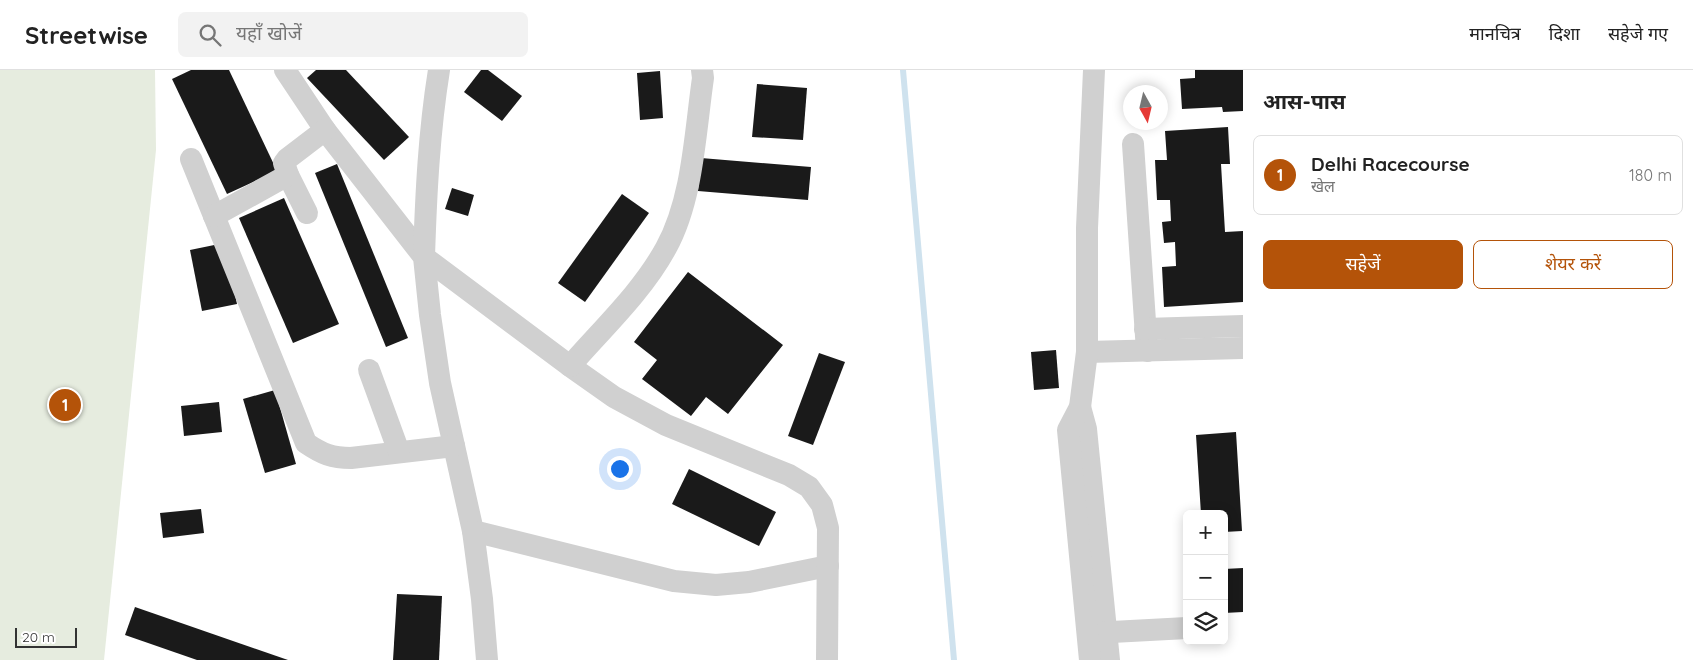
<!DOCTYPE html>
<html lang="hi">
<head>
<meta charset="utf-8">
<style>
  body { margin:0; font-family:Quicksand,"Noto Sans Devanagari",sans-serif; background:#f2f2f2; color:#222 }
  .controls { position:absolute; right:15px; bottom:15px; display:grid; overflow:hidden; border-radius:8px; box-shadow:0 2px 12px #0003 }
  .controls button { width:45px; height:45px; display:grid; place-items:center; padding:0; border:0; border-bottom:1px solid #e0e0e0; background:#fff; color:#222; font:25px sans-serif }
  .compass { position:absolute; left:1123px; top:15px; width:45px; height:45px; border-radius:50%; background:#fff; box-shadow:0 2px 12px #0003; rotate:172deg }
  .scale { position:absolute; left:15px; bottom:12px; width:62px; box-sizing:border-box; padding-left:5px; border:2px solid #333; border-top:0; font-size:14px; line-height:18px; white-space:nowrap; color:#333; -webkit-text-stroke:4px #fff; paint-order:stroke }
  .you { position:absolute; left:619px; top:398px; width:18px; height:18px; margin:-12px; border:4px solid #fff; border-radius:50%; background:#1a73e8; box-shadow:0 0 0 8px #1a73e833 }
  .badge { display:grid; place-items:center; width:32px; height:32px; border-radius:50%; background:#b45309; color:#fff; font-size:16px; font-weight:700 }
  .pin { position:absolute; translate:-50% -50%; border:2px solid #fff; box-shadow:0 1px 5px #0006 }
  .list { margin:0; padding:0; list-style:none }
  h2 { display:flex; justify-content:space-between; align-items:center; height:65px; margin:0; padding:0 20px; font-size:21px }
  h2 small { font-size:16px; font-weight:400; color:#767676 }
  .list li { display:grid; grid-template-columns:32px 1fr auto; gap:15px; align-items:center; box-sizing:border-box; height:80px; margin:0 10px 10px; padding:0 10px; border:1px solid #e0e0e0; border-radius:8px }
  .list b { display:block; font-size:19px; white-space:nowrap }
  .list p { margin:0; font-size:16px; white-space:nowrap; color:#767676 }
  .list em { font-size:16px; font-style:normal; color:#767676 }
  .actions { display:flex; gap:10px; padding:15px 20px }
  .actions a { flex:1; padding:11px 0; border:1px solid #b45309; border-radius:8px; text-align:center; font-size:18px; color:#b45309 }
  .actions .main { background:#b45309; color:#fff }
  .icon { flex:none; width:28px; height:28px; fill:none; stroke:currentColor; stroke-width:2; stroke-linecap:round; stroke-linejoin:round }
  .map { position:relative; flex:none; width:1243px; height:590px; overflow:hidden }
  header { display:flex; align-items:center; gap:30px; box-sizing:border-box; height:70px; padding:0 25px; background:#fff; border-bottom:1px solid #e0e0e0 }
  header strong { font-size:24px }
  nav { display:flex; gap:28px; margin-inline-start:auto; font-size:18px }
  .search { width:350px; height:45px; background:#f2f2f2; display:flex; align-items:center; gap:12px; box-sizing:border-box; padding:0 18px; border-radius:8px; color:#767676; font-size:19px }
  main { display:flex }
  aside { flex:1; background:#fff }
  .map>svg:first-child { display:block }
  .green { fill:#e6ecdf }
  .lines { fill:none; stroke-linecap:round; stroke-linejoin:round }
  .stream { stroke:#cfe2ee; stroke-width:6 }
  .building { fill:#1a1a1a }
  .minor { stroke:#d0d0d0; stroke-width:22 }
</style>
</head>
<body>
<header>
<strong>Streetwise</strong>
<div class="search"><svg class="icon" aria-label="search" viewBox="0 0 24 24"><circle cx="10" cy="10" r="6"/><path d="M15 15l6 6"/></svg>यहाँ खोजें</div>
<nav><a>मानचित्र</a><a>दिशा</a><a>सहेजे गए</a></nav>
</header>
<main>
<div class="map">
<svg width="1243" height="590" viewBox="0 0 1243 590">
  <rect width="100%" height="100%" fill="#fff"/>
  <!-- green -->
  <path class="green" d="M 0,0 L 155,0 L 156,80 L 104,590 L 0,590 Z"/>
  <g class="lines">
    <!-- stream -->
    <path class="stream" d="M 903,0 L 954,590"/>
  </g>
  <!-- building -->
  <g class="building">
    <path d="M 191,0 L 229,0 L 277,101 L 227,124 L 172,9 Z"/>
    <path d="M 316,0 L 346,0 L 409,67 L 384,90 L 307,8 Z"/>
    <path d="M 481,0 L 488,0 L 522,26 L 502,51 L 464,22 Z"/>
    <path d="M 1195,0 L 1243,0 L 1243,41 L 1223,42 L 1222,37 L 1182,39 L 1180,9 L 1195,8 Z"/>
    <path d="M 660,1 L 663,48 L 640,50 L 637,3 Z"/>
    <path d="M 757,14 L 807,18 L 803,70 L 752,67 Z"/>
    <path d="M 1228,57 L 1230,94 L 1221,94 L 1225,162 L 1243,161 L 1243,232 L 1164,237 L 1162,197 L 1176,196 L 1175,172 L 1164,173 L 1162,152 L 1171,151 L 1170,130 L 1157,130 L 1155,90 L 1167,90 L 1165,61 Z"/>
    <path d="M 701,88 L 811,97 L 808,130 L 698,121 Z"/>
    <path d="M 337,94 L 408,268 L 386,277 L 315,103 Z"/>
    <path d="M 452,118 L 474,125 L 468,146 L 445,139 Z"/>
    <path d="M 622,124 L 649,143 L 585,232 L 558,213 Z"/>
    <path d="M 284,128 L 339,254 L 293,273 L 239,148 Z"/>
    <path d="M 224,173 L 237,234 L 202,241 L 190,180 Z"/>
    <path d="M 688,202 L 783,275 L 728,344 L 706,327 L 691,346 L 642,309 L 657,290 L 634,272 Z"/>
    <path d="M 1056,280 L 1059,318 L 1034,320 L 1031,282 Z"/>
    <path d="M 819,283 L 845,292 L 813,375 L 788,366 Z"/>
    <path d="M 275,320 L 296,394 L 265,403 L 243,329 Z"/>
    <path d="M 219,332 L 222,362 L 184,366 L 181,336 Z"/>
    <path d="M 1236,362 L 1242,461 L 1224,462 L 1224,444 L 1201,444 L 1196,365 Z"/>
    <path d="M 689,399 L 776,442 L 759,476 L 672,434 Z"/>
    <path d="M 201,439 L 204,463 L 163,468 L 160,443 Z"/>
    <path d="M 1243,498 L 1243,542 L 1224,543 L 1224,499 Z"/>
    <path d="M 397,524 L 442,526 L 439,590 L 393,590 Z"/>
    <path d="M 135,537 L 288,590 L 197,590 L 125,565 Z"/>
  </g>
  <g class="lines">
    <!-- minor -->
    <g class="minor">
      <path d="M 285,0 L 325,60 L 424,187 L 430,245 L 440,313 L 473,461 L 674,511 L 716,515 L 749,512 L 828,496"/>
      <path d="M 439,0 C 429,62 426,124 424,187 L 570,296 L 614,327 L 666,355 L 789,405 L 809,417 L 822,435 L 828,458 L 827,590"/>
      <path d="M 1133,74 L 1147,281"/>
      <path d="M 191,89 L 306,373 C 322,384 332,388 351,388 L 454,376"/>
      <path d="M 288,105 L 307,143"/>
      <path d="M 214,146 L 288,105 L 284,93 L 287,89 L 325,60"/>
      <path d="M 1145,259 L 1243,256"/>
      <path d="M 1087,282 L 1243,278"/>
      <path d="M 570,296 C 603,258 642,222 666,178 C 693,129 695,63 703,8 L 702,0"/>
      <path d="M 369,300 L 399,382"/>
      <path d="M 1080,337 L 1086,359 L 1109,590"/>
      <path d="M 473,461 L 482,529 L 487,590"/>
      <path d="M 1093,563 L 1187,558"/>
      <path d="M 1090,590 L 1068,360 L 1080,337 L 1087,282 L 1087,158 L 1094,0"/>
    </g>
  </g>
</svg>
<div class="controls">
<button>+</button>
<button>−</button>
<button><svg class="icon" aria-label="layers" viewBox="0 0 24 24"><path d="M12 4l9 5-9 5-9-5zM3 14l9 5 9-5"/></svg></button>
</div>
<svg class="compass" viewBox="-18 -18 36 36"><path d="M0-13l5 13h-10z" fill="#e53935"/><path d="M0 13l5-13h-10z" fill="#767676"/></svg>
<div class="scale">20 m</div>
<div class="you"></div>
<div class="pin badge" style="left:65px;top:335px">1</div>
</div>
<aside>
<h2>आस-पास<small></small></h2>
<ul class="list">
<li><span class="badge">1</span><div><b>Delhi Racecourse</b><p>खेल</p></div><em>180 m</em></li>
</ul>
<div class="actions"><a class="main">सहेजें</a><a>शेयर करें</a></div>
</aside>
</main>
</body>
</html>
